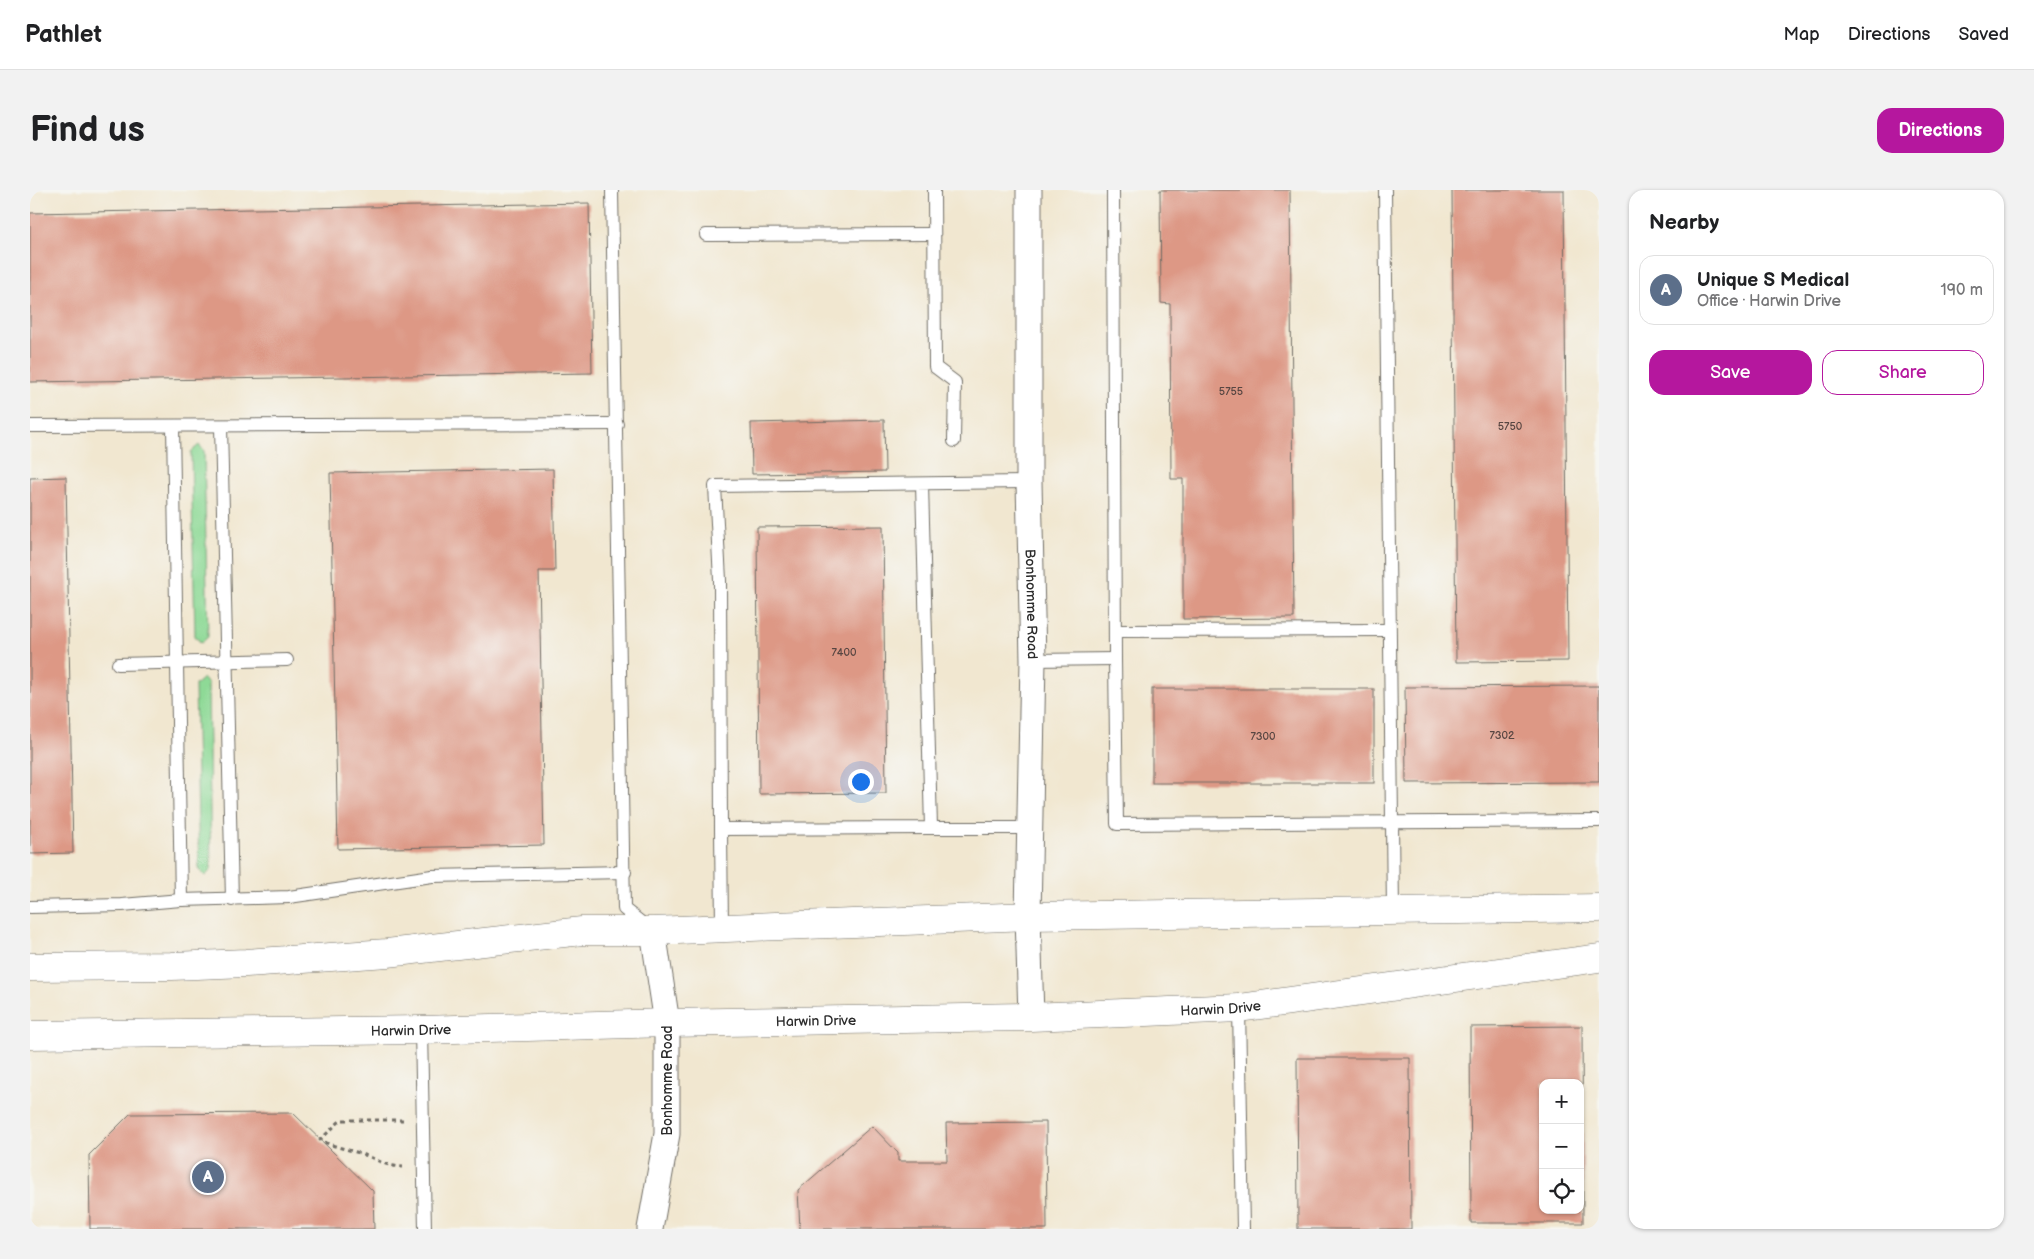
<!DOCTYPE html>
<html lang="en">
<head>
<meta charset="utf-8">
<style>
  body { margin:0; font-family:"Balsamiq Sans",sans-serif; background:#f2f2f2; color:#202124 }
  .controls { position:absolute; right:15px; bottom:15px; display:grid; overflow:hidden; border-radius:10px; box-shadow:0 1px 4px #0004 }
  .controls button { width:45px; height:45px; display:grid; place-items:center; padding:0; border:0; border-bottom:1px solid #e0e0e0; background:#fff; color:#202124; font:25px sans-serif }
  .you { position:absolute; left:830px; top:591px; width:18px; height:18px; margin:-12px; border:4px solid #fff; border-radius:50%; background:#1a73e8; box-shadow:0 0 0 8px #1a73e833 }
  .badge { display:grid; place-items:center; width:32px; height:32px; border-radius:50%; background:#b5179e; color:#fff; font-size:16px; font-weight:700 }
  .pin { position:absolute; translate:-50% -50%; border:2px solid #fff; box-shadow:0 1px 5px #0006 }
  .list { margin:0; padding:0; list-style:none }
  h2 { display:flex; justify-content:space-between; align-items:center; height:65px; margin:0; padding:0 20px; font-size:21px }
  h2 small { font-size:16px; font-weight:400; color:#757577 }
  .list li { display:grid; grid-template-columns:32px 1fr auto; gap:15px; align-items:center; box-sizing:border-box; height:70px; margin:0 10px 10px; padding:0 10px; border:1px solid #e0e0e0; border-radius:15px }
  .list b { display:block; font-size:19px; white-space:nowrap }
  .list p { margin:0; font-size:16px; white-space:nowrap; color:#757577 }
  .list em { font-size:16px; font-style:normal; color:#757577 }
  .actions { display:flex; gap:10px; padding:15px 20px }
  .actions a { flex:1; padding:11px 0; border:1px solid #b5179e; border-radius:15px; text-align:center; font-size:18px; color:#b5179e }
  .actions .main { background:#b5179e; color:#fff }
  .icon { flex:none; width:28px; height:28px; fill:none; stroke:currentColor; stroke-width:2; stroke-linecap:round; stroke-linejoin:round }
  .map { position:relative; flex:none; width:1569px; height:1039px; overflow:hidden; border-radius:15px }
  header { display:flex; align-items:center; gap:30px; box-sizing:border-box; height:70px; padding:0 25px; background:#fff; border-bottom:1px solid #e0e0e0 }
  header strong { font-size:24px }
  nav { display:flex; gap:28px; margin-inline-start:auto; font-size:18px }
  .intro { display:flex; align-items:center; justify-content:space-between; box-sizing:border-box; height:120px; padding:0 30px }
  h1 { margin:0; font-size:35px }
  .button { padding:12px 22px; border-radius:15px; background:#b5179e; color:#fff; font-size:18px; font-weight:700 }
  main { display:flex; gap:30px; padding:0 30px }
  aside { flex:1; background:#fff; border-radius:15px; box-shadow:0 1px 4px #0004 }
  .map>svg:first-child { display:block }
  .green { fill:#8ed996; stroke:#5c8260 }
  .building { fill:#dd9885; fill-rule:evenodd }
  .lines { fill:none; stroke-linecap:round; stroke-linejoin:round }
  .lane-casing { stroke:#706d65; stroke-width:14 }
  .street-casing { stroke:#706d65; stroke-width:27 }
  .secondary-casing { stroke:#706d65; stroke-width:29 }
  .path { stroke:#706d65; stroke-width:3; stroke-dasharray:4 4; stroke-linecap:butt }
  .lane { stroke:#fff; stroke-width:12 }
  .street { stroke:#fff; stroke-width:25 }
  .secondary { stroke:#fff; stroke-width:28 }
  .labels { text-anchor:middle; stroke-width:5; stroke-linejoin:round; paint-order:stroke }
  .number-label { font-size:11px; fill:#584642 }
  .street-label { font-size:14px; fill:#2b2b2b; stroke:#f6f6f2 }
</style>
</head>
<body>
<header>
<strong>Pathlet</strong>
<nav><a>Map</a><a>Directions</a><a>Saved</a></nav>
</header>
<div class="intro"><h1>Find us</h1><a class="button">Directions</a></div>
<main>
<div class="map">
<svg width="1569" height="1039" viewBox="0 0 1569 1039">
  <rect width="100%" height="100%" fill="#f6f6f2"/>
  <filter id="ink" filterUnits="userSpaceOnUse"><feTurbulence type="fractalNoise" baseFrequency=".02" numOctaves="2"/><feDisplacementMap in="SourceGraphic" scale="10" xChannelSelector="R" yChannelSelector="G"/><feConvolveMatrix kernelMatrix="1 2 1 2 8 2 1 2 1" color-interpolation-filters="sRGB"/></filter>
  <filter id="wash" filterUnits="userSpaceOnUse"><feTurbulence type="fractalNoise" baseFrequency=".0096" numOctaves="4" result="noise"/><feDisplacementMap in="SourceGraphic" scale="20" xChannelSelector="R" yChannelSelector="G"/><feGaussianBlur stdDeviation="1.12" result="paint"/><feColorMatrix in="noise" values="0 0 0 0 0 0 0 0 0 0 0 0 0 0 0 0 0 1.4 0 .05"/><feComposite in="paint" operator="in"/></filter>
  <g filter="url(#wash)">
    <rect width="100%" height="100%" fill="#f1e7d0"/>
    <!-- green -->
    <g class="green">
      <path d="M 169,255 L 174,261 L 178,447 L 171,453 L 165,446 L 161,262 Z"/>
      <path d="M 173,488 L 178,494 L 181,680 L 175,686 L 169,679 L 165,495 Z"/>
    </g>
    <g id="blocks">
      <!-- building -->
      <g class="building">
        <path d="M 1130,0 L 1260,0 L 1264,428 L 1153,429 L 1153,289 L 1141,289 L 1140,114 L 1131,113 Z"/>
        <path d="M 1422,0 L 1534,0 L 1538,471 L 1426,472 Z"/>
        <path d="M 559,13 L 562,183 L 0,192 L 0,23 Z"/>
        <path d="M 854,230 L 855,282 L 722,284 L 721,233 Z"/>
        <path d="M 523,279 L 525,381 L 509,381 L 514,655 L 308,659 L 300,283 Z"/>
        <path d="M 36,287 L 43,663 L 0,664 L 0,288 Z"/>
        <path d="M 853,336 L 856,603 L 729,604 L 727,337 Z"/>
        <path d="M 1569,496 L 1569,592 L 1376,593 L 1375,497 Z"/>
        <rect x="1122" y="499" width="222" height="94"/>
        <path d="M 1552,836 L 1553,1033 L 1441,1033 L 1440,837 ZM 1513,893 L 1550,893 L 1550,1020 L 1513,1020 Z"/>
        <path d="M 1267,868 L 1380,868 L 1381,1039 L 1268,1039 Z"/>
        <path d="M 263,923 L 343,1001 L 344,1039 L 60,1039 L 59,965 L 100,924 Z"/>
        <path d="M 1016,932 L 1017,1039 L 770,1039 L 768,1000 L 842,936 L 868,963 L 868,971 L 917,971 L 916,933 Z"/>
      </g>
    </g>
  </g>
  <g filter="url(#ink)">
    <use href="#blocks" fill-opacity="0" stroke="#706d65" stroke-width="1"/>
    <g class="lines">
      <defs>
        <g id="lane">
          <path d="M 582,0 L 594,719 L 618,738"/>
          <path d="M 904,0 L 905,177 L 925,192 L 924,251"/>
          <path d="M 1083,0 L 1085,469 L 1087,634 L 1569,631"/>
          <path d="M 1355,0 L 1363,722"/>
          <path d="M 676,45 L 904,44"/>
          <path d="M 0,236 L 587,234"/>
          <path d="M 143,236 L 151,710"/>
          <path d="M 191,236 L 202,710"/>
          <path d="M 892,294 L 901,638 L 691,639 L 690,390 L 685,296 L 999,292"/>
          <path d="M 1085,441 L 1358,440"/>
          <path d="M 1003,470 L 1085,469"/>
          <path d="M 88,474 L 257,470"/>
          <path d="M 901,638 L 1001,638"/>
          <path d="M 691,639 L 692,739"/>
          <path d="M 0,717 L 92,715 L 151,710 L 259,707 L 402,686 L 595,682"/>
          <path d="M 1209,818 L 1213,1039"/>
          <path d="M 391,840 L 395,1039"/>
        </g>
        <g id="street">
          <path id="s1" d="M 999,0 L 999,292 L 1003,470 L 998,726 L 1001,827"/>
          <path id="s2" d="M 620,1039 L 637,944 L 637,833 L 623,741"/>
        </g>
        <g id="secondary">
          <path d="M 0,777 L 142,776 L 216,773 L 357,763 L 552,741 L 623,741 L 998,726 L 1569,718"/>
          <path id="s3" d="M 0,845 L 391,840 L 637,833 L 1001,827 L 1209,818 L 1569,768"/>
        </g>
      </defs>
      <!-- lane casing -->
      <use href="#lane" class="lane-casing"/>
      <!-- street casing -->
      <use href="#street" class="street-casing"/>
      <!-- secondary casing -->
      <use href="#secondary" class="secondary-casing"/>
      <!-- path -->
      <path class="path" d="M 373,930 L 311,930 L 290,950 C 304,957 317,959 332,964 C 349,970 354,976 373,977"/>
      <!-- lane -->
      <use href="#lane" class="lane"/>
      <!-- street -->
      <use href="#street" class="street"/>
      <!-- secondary -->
      <use href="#secondary" class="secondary"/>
    </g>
  </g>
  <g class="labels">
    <!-- number labels -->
    <g class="number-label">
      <text x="1201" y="205">5755</text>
      <text x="1480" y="240">5750</text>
      <text x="814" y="466">7400</text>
      <text x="1472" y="549">7302</text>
      <text x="1233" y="550">7300</text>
    </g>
    <!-- street labels -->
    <g class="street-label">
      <text dy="5" stroke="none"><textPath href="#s1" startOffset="414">Bonhomme Road</textPath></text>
      <text dy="5" stroke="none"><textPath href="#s3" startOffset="1191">Harwin Drive</textPath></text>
      <text dy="5" stroke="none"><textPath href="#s3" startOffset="786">Harwin Drive</textPath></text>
      <text dy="5" stroke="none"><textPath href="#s3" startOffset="381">Harwin Drive</textPath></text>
      <text dy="5" stroke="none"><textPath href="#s2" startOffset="150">Bonhomme Road</textPath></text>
    </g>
  </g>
</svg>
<div class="controls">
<button>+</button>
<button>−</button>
<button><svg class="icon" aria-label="locate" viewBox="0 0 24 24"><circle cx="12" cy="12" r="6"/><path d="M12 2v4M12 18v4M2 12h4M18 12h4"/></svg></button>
</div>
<div class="you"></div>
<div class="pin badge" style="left:178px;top:987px;background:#5c6f8a">A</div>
</div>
<aside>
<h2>Nearby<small></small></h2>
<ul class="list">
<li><span class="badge" style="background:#5c6f8a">A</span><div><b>Unique S Medical</b><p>Office · Harwin Drive</p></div><em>190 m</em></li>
</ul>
<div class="actions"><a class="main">Save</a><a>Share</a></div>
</aside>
</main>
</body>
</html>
